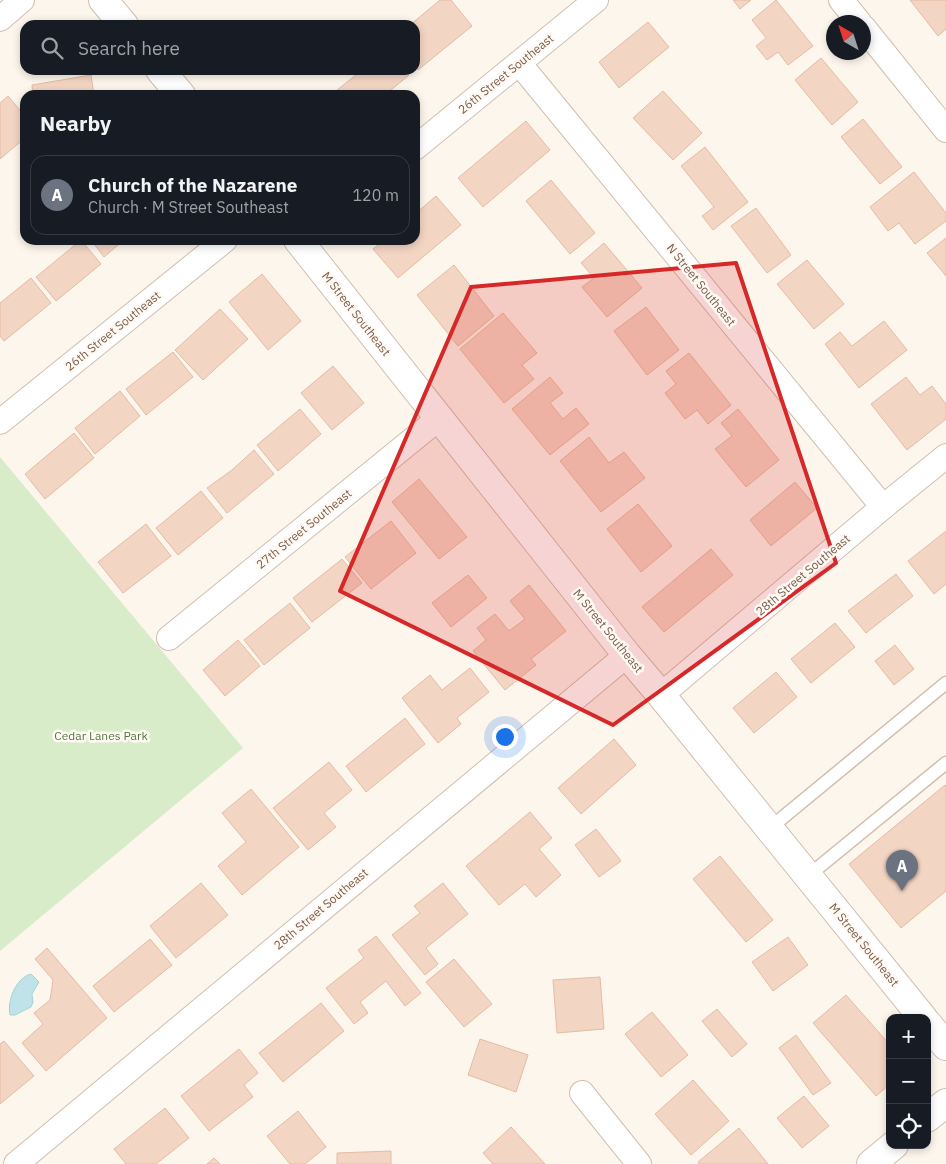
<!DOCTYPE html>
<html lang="en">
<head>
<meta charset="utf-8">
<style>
  body { margin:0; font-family:"IBM Plex Sans",sans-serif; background:#242831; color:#f1f3f6 }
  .controls { position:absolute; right:15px; bottom:15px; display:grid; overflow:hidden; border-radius:10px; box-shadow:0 2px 8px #0003 }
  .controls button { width:45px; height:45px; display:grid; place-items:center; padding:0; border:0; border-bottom:1px solid #363941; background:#171b24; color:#f1f3f6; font:25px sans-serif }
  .compass { position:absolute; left:826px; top:15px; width:45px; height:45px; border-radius:50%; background:#171b24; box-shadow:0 2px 8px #0003; rotate:321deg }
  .you { position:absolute; left:504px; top:736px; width:18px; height:18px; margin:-12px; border:4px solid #fff; border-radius:50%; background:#1a73e8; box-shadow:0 0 0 8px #1a73e833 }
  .badge { display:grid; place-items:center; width:32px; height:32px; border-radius:50%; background:#e76f51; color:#fff; font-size:16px; font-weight:700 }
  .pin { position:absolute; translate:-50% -41px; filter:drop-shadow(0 1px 2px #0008) }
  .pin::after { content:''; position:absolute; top:26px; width:18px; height:15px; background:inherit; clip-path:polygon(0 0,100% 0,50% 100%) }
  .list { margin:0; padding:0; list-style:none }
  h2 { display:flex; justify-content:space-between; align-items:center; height:65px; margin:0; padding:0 20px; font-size:21px }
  h2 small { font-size:16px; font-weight:400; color:#9ea1a6 }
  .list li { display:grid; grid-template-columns:32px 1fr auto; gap:15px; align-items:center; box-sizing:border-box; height:80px; margin:0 10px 10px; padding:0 10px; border:1px solid #363941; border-radius:15px }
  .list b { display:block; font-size:19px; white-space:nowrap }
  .list p { margin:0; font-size:16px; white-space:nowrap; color:#9ea1a6 }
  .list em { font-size:16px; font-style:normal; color:#9ea1a6 }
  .icon { flex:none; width:28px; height:28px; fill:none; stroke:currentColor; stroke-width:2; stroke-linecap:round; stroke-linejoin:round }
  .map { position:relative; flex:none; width:946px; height:1164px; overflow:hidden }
  .search { position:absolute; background:#171b24; box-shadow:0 2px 8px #0003; left:20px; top:20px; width:400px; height:55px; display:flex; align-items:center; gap:12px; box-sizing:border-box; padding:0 18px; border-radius:15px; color:#9ea1a6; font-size:19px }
  .panel { position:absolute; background:#171b24; box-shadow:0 2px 8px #0003; left:20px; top:90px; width:400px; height:155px; border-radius:15px }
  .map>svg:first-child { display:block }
  .green { fill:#d8ecc9 }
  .water { fill:#bfe3e8; stroke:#a5d3da }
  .building { fill:#f3d5c3; stroke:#e6bba3 }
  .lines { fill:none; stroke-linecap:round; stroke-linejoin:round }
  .service-casing { stroke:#d1beb0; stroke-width:15 }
  .minor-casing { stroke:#d1beb0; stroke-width:26 }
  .tertiary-casing { stroke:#d1beb0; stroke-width:30 }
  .service { stroke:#fff; stroke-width:12 }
  .minor { stroke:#fff; stroke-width:24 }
  .tertiary { stroke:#fff; stroke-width:28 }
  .marked { fill:#d62828; fill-opacity:0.2; stroke:#d62828; stroke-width:4; stroke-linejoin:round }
  .labels { text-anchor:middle; stroke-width:5; stroke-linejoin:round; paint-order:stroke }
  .street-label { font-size:12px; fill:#7a5c4d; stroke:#fffaf3 }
  .park-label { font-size:12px; fill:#537a41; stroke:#fffaf3 }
</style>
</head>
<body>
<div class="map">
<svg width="946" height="1164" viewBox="0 0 946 1164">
  <rect width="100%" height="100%" fill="#fdf6ec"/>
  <!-- green -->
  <path class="green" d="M 0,457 L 243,748 L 0,951 Z"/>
  <!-- water -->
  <path class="water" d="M 31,974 L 39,982 L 32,994 L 33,1002 L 31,1007 L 15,1015 L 10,1015 C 7,1000 16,978 31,974 Z"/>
  <!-- building -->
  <g class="building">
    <path d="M 440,0 L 451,0 L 472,26 L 418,70 L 415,66 L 415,25 L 410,25 Z"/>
    <path d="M 733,0 L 751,0 L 740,9 Z"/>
    <path d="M 776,0 L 813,46 L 788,65 L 778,52 L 767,60 L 756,46 L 766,38 L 752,20 Z"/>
    <path d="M 910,0 L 946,0 L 946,29 L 938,36 Z"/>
    <path d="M 648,22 L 669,47 L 619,88 L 599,62 Z"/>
    <path d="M 821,58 L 858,102 L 832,125 L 795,80 Z"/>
    <path d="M 362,70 L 405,70 L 409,75 L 385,95 L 331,95 Z"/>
    <path d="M 91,75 L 94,95 L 33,95 L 32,85 Z"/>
    <path d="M 663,91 L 702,133 L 673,160 L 633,118 Z"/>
    <path d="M 8,96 L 25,116 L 25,138 L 0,159 L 0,103 Z"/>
    <path d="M 863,119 L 902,167 L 880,184 L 841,137 Z"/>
    <path d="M 526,121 L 550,150 L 483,207 L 458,178 Z"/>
    <path d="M 705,147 L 748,202 L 713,230 L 702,216 L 714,207 L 681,166 Z"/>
    <path d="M 914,172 L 946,213 L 946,221 L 915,244 L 899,223 L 888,231 L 870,207 Z"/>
    <path d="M 551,180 L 595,233 L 570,254 L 526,201 Z"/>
    <path d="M 436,196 L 461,225 L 398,278 L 373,249 L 385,240 L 415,240 L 415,214 Z"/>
    <path d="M 756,208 L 791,255 L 767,273 L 731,226 Z"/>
    <path d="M 946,238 L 946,276 L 927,253 Z"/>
    <path d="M 81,240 L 101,264 L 56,301 L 36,277 Z"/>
    <path d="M 91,240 L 124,240 L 104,257 Z"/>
    <path d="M 604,243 L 642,288 L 607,317 L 582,287 L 594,278 L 581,263 Z"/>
    <path d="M 807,260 L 844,304 L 814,329 L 777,284 Z"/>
    <path d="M 454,265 L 494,316 L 458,346 L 417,295 Z"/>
    <path d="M 262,274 L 301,321 L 268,350 L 229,302 Z"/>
    <path d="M 31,278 L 51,303 L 4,341 L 0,336 L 0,303 Z"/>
    <path d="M 646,307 L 679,350 L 647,375 L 614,331 Z"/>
    <path d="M 220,309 L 248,339 L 203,380 L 175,350 Z"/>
    <path d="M 503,313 L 537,353 L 522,365 L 534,379 L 504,403 L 460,349 Z"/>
    <path d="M 884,321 L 907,350 L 859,388 L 825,344 L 840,332 L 852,346 Z"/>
    <path d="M 173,352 L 193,377 L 146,415 L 126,389 Z"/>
    <path d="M 689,353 L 731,405 L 708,424 L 697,410 L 685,419 L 665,393 L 676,384 L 666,371 Z"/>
    <path d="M 333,366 L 364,403 L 332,430 L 301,393 Z"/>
    <path d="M 550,377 L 563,393 L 550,403 L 563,419 L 576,408 L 589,424 L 550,455 L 512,409 Z"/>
    <path d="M 906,377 L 920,395 L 932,386 L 946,404 L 946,419 L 907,450 L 871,404 Z"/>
    <path d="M 120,391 L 140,416 L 95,454 L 75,428 Z"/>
    <path d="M 300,409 L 321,434 L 278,471 L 257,445 Z"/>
    <path d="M 738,409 L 779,460 L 746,487 L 715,449 L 732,436 L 721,423 Z"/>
    <path d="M 74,433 L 94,458 L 45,499 L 25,474 Z"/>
    <path d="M 589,437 L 609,463 L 624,452 L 645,478 L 601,512 L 560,461 Z"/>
    <path d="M 254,450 L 274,474 L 227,513 L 207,488 L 232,470 Z"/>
    <path d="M 419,479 L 467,537 L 439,559 L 392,502 Z"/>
    <path d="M 795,482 L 817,508 L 771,546 L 750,520 Z"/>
    <path d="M 201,491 L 223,518 L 178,555 L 156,528 Z"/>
    <path d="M 638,504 L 672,546 L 641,572 L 607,529 Z"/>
    <path d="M 391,521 L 416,553 L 371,589 L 345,557 Z"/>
    <path d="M 146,524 L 171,556 L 123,593 L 98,562 Z"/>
    <path d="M 946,531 L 946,584 L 934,594 L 908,561 Z"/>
    <path d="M 711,549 L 733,575 L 664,632 L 642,607 Z"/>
    <path d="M 342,559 L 362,583 L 312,622 L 293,598 Z"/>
    <path d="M 896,574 L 913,596 L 866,633 L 848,611 Z"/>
    <path d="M 468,575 L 487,598 L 451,627 L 432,603 Z"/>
    <path d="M 529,585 L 566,631 L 531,659 L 536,665 L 505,690 L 473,651 L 486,640 L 477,628 L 495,614 L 509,631 L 525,619 L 510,601 Z"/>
    <path d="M 290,603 L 310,628 L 264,665 L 244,640 Z"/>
    <path d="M 835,623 L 855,647 L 811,683 L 791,659 Z"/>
    <path d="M 238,640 L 260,666 L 225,696 L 203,670 Z"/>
    <path d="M 895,645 L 914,669 L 894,685 L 875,661 Z"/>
    <path d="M 470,668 L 489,692 L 457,718 L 461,724 L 438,743 L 402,698 L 430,675 L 442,690 Z"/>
    <path d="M 776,672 L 797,697 L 754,733 L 733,708 Z"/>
    <path d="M 405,718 L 425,744 L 366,792 L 346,766 Z"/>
    <path d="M 614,739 L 636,765 L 581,814 L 558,788 Z"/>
    <path d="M 329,762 L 352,790 L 324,813 L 336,827 L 308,850 L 273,808 Z"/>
    <path d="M 945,785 L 946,786 L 946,891 L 901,928 L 849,864 Z"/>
    <path d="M 251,789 L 299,847 L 242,895 L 218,866 L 246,842 L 222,813 Z"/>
    <path d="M 530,812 L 552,838 L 539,849 L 561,875 L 536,897 L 525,884 L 499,905 L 466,866 Z"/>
    <path d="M 596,829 L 621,861 L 599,877 L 575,845 Z"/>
    <path d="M 720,856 L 773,920 L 746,942 L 693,879 Z"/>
    <path d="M 201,883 L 228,915 L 176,958 L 150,926 Z"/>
    <path d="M 443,883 L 468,914 L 426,948 L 438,964 L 425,975 L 392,935 L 420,913 L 414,906 Z"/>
    <path d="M 376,936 L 421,993 L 405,1006 L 386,981 L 360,1002 L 368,1013 L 354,1024 L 326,988 L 364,958 L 358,950 Z"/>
    <path d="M 788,937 L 808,965 L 773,991 L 752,962 Z"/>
    <path d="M 150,939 L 172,965 L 114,1012 L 93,986 Z"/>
    <path d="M 47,948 L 107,1018 L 46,1071 L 22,1043 L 43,1024 L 34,1013 L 50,1000 L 53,980 L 35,959 Z"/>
    <path d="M 454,959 L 492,1004 L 464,1027 L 426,982 Z"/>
    <path d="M 600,977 L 604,1029 L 557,1033 L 553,980 Z"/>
    <path d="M 846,995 L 890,1045 L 890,1084 L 876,1096 L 813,1023 Z"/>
    <path d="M 321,1003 L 344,1031 L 283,1082 L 259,1053 Z"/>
    <path d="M 717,1009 L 747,1044 L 732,1057 L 702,1021 Z"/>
    <path d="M 652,1012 L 688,1055 L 661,1077 L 625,1034 Z"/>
    <path d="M 796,1035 L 831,1083 L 813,1095 L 779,1048 Z"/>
    <path d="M 480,1039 L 528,1055 L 516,1092 L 468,1075 Z"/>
    <path d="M 4,1041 L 34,1076 L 0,1104 L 0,1044 Z"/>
    <path d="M 239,1049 L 258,1073 L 244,1085 L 253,1097 L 209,1131 L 181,1096 Z"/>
    <path d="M 693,1080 L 729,1121 L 691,1155 L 655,1114 Z"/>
    <path d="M 804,1096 L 829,1126 L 802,1148 L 777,1118 Z"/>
    <path d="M 165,1108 L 189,1138 L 156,1164 L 126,1164 L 114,1149 Z"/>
    <path d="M 298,1111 L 326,1147 L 305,1164 L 290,1164 L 267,1136 Z"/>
    <path d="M 511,1127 L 545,1164 L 493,1164 L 483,1153 Z"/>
    <path d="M 739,1128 L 768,1164 L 699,1164 L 698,1162 Z"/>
    <path d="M 391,1151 L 391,1164 L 337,1164 L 337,1153 Z"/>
    <path d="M 214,1158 L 220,1164 L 207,1164 Z"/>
  </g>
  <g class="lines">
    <defs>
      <g id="service">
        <path d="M 770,828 L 946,683"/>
        <path d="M 808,876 L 946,763"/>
      </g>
      <g id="minor">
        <path d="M 841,0 L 859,22"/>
        <path d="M 0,19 L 22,0"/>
        <path d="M 864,28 L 946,130"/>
        <path d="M 519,63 L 883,507"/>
        <path d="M 415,148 L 596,0"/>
        <path d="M 0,422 L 225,240"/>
        <path d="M 169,638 L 438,419"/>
        <path d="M 661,695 L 883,507 L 946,456"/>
        <path d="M 582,1093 L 639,1164"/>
        <path d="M 16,1164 L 627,655"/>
      </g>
      <g id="tertiary">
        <path d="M 103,0 L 124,25"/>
        <path d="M 160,70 L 181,95"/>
        <path d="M 298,240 L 627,655 L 661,695 L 923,1018"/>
        <path d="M 927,1023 L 946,1046"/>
        <path d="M 927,1118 L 946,1103"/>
        <path d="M 871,1164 L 894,1145"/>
      </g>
    </defs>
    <!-- service casing -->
    <use href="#service" class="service-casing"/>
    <!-- minor casing -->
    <use href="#minor" class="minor-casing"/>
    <!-- tertiary casing -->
    <use href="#tertiary" class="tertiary-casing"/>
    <!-- service -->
    <use href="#service" class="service"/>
    <!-- minor -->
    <use href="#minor" class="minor"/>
    <!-- tertiary -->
    <use href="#tertiary" class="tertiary"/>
  </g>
  <!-- marked area -->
  <path class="marked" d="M 736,263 L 836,563 L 613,725 L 340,591 L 471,287 Z"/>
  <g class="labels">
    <!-- street labels -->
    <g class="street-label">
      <text transform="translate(506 74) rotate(-39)" y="4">26th Street Southeast</text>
      <text transform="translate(701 285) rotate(51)" y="4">N Street Southeast</text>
      <text transform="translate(356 314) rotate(52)" y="4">M Street Southeast</text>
      <text transform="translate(113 331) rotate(-39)" y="4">26th Street Southeast</text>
      <text transform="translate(304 529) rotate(-39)" y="4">27th Street Southeast</text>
      <text transform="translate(803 575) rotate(-40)" y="4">28th Street Southeast</text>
      <text transform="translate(608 631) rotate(51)" y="4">M Street Southeast</text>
      <text transform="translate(321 909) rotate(-40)" y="4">28th Street Southeast</text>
      <text transform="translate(864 945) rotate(51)" y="4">M Street Southeast</text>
    </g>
    <!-- park labels -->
    <g class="park-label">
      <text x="101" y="740">Cedar Lanes Park</text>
    </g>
  </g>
</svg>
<div class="controls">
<button>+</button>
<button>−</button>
<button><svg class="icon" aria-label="locate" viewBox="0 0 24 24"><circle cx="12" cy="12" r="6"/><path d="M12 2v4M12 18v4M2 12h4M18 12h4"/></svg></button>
</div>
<svg class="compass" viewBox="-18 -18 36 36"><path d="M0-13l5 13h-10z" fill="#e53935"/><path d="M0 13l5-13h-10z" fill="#9ea1a6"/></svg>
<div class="you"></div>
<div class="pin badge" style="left:902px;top:891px;background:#6b7280">A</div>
<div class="search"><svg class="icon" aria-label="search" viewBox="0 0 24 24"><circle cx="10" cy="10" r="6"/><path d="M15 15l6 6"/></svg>Search here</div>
<section class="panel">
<h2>Nearby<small></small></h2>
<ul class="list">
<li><span class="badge" style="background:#6b7280">A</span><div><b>Church of the Nazarene</b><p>Church · M Street Southeast</p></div><em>120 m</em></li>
</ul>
</section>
</div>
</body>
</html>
